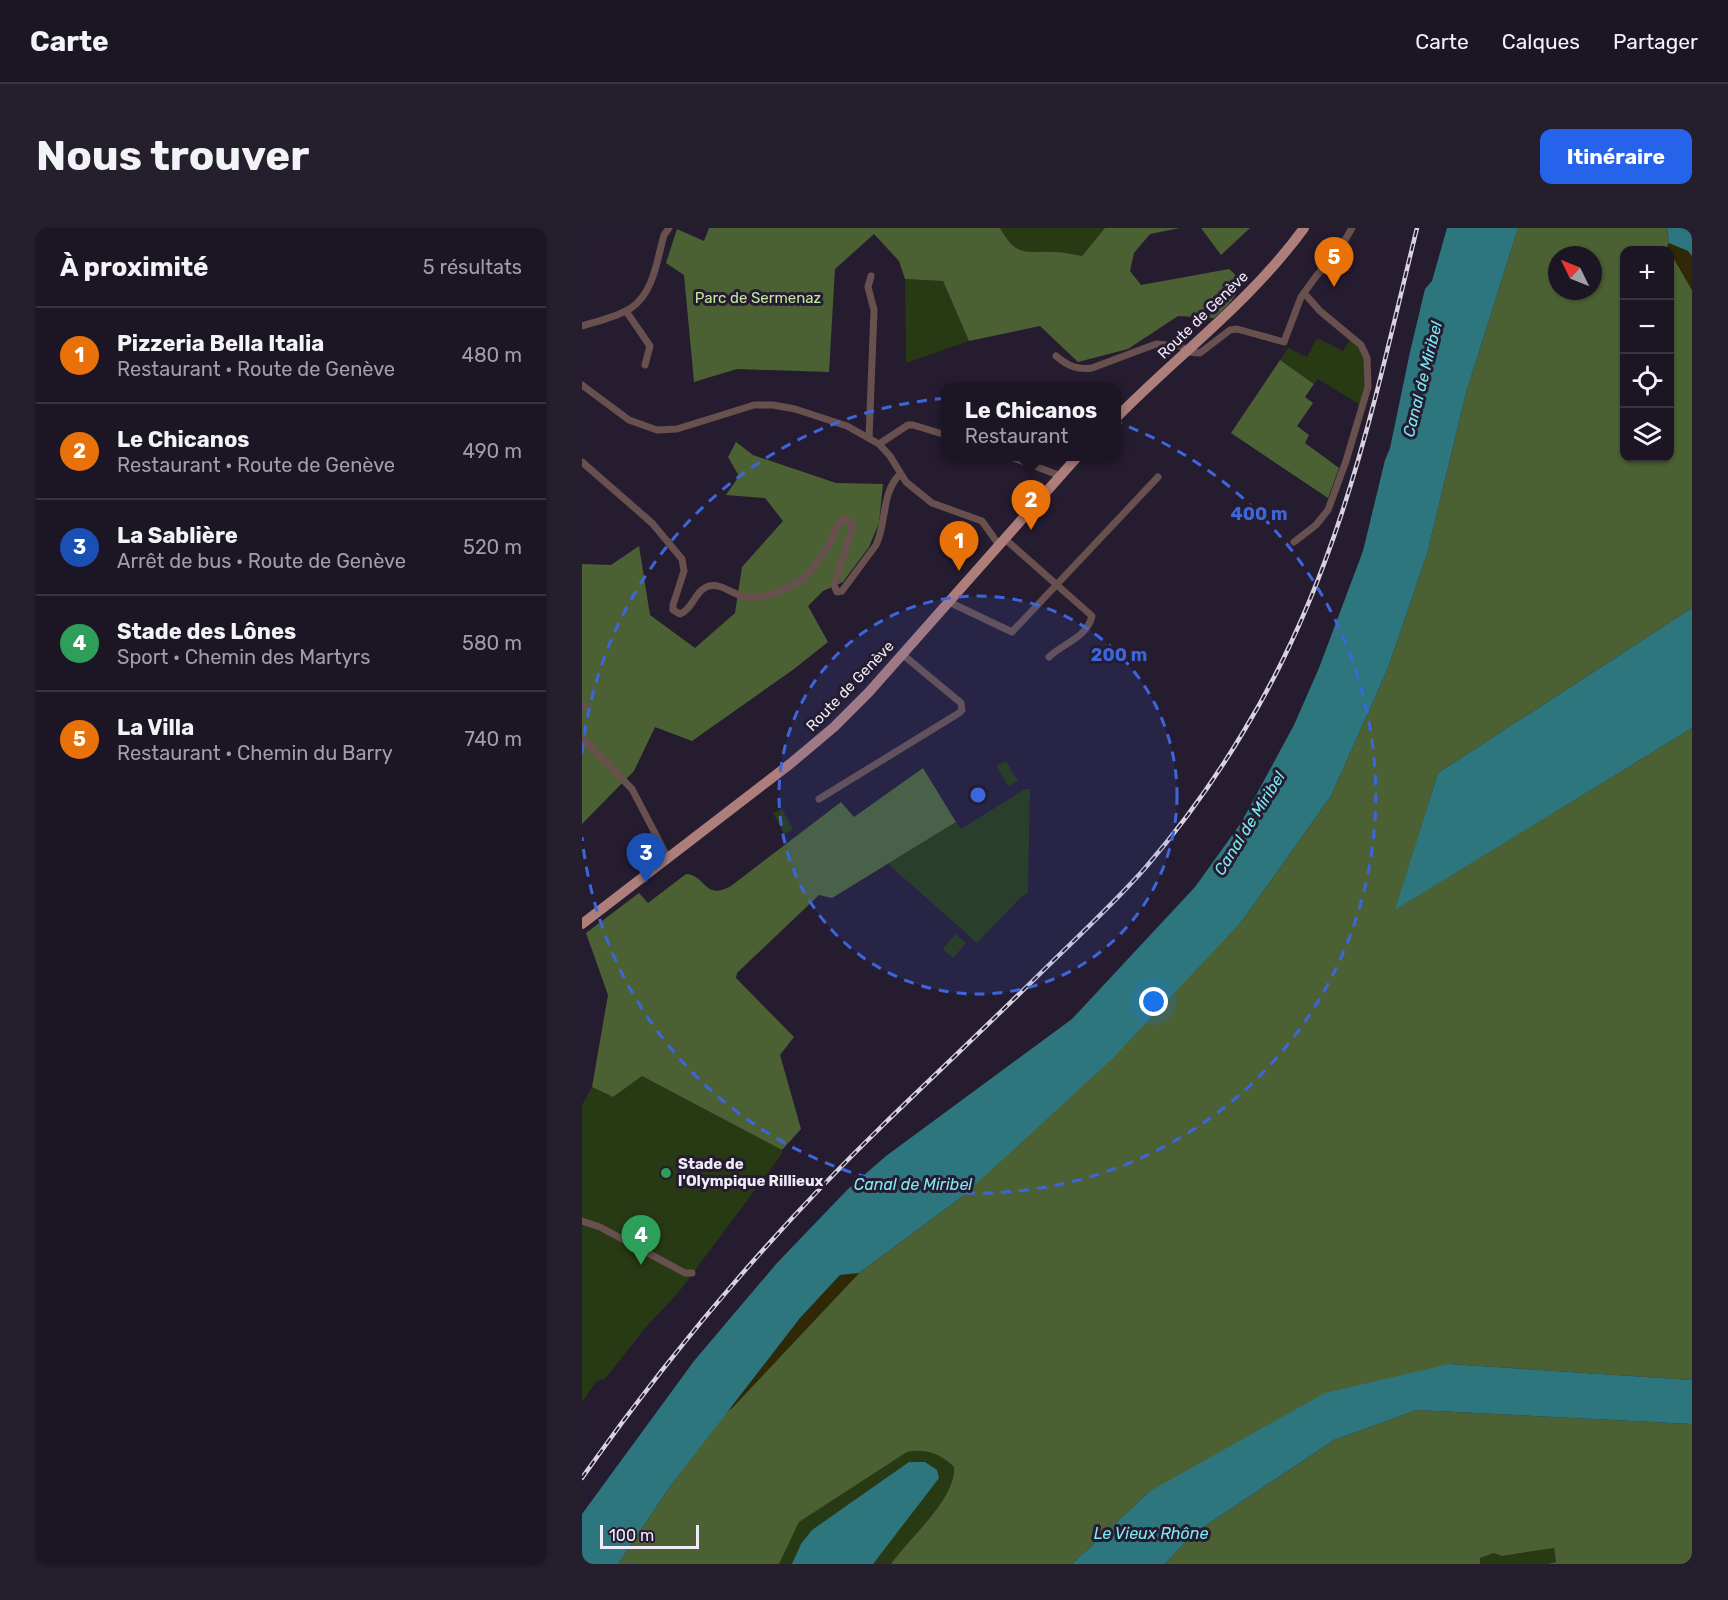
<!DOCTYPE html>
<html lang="fr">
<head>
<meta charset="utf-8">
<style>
  body { margin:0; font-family:Rubik,sans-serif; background:#251e2c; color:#f1f3f6 }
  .controls { position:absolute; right:18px; top:18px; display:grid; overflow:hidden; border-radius:12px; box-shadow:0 2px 4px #0004 }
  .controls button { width:54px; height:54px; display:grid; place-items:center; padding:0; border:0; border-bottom:2px solid #3a3441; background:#1c1524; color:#f1f3f6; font:30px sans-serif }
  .compass { position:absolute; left:966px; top:18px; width:54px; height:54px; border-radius:50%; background:#1c1524; box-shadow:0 2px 4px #0004; rotate:313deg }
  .scale { position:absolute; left:18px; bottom:15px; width:99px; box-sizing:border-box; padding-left:6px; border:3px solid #f0ebf8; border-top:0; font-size:16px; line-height:21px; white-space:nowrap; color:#f0ebf8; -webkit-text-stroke:4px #251c30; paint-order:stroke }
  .you { position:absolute; left:572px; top:774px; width:21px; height:21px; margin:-15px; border:4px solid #fff; border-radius:50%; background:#1a73e8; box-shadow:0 0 0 9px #1a73e833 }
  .badge { display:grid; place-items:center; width:39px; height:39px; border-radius:50%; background:#2563eb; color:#fff; font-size:20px; font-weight:700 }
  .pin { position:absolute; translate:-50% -50px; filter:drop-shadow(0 2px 3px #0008) }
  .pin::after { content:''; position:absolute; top:32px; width:21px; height:18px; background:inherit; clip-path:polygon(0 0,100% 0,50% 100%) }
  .popup { position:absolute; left:359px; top:155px; width:180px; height:78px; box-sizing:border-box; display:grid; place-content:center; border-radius:12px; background:#1c1524; filter:drop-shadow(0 2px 4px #0005); font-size:20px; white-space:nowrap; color:#a09fa6 }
  .popup b { font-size:22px; color:#f1f3f6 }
  .popup::after { content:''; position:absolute; left:50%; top:100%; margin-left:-12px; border:12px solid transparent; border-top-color:#1c1524 }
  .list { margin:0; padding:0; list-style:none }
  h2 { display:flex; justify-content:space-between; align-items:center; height:78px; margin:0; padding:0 24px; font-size:26px }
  h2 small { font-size:20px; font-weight:400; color:#a09fa6 }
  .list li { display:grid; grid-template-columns:39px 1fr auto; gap:18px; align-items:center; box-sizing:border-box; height:96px; padding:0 24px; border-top:2px solid #3a3441 }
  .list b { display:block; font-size:22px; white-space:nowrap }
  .list p { margin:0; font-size:20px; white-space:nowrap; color:#a09fa6 }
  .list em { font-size:20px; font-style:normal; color:#a09fa6 }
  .icon { flex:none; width:33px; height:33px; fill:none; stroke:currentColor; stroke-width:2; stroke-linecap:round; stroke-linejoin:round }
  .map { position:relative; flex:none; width:1110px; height:1336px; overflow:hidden; border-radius:12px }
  header { display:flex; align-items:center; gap:36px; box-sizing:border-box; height:84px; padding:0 30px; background:#1c1524; border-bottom:2px solid #3a3441 }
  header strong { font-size:28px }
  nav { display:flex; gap:33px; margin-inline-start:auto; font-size:21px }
  .intro { display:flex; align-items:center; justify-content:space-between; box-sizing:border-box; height:144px; padding:0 36px }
  h1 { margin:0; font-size:42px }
  .button { padding:15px 27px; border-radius:12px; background:#2563eb; color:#fff; font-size:21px; font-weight:700 }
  main { display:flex; gap:36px; padding:0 36px }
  aside { flex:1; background:#1c1524; border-radius:12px; box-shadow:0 2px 4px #0004 }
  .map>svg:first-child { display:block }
  .green { fill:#283a14 }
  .forest { fill:#4b6134; fill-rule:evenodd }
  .sand { fill:#302806 }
  .water { fill:#2d767e }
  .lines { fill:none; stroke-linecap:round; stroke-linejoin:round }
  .street { stroke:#68504e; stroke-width:7 }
  .primary { stroke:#ae7e7a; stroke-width:10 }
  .rail-casing { stroke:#d8d2e0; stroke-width:4.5 }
  .rail { stroke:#251c30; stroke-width:2; stroke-dasharray:7; stroke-linecap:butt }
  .ring { fill:none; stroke:#3d66dd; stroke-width:3; stroke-dasharray:10 8 }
  .leisure-dot { fill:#2e9e5b; stroke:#251c30; stroke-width:2 }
  .labels { text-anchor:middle; stroke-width:6; stroke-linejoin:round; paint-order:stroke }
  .park-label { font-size:15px; fill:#c3e79f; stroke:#251c30 }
  .street-label { font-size:15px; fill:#f0ebf8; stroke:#251c30 }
  .poi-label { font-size:15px; font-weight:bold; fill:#f0ebf8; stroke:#251c30; text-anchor:start }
  .water-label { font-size:16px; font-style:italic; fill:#7ceaf5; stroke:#251c30 }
  .centre { fill:#3d66dd; stroke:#251c30; stroke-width:3 }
  .ring-label { font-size:18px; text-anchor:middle; font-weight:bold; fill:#3d66dd; stroke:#251c30; stroke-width:6; stroke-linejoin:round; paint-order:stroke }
</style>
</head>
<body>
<header>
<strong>Carte</strong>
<nav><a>Carte</a><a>Calques</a><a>Partager</a></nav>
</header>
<div class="intro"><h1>Nous trouver</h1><a class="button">Itinéraire</a></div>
<main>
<aside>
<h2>À proximité<small>5 résultats</small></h2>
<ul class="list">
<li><span class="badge" style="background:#e8710a">1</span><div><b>Pizzeria Bella Italia</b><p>Restaurant · Route de Genève</p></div><em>480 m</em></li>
<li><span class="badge" style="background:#e8710a">2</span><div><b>Le Chicanos</b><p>Restaurant · Route de Genève</p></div><em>490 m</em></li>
<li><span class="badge" style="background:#1a4fb4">3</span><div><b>La Sablière</b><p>Arrêt de bus · Route de Genève</p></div><em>520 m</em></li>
<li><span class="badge" style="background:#2e9e5b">4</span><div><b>Stade des Lônes</b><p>Sport · Chemin des Martyrs</p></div><em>580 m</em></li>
<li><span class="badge" style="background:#e8710a">5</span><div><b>La Villa</b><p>Restaurant · Chemin du Barry</p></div><em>740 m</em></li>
</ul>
</aside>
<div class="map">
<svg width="1110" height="1336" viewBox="0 0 1110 1336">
  <rect width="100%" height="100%" fill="#251c30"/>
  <!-- green -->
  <g class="green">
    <path d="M 418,0 L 523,0 L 500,28 C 490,26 480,24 471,24 C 441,23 435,29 418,0 Z"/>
    <path d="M 323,51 L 361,53 L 387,113 L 324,135 Z"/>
    <path d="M 735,110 L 761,123 L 767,113 L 774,114 L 782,128 L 783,161 L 777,176 L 736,151 L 732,156 L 698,132 L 706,120 L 725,129 Z"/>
    <path d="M 424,533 L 436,553 L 426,558 L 414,538 Z"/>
    <path d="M 443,561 L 448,561 L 446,665 L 439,669 L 395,715 L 306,636 L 374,594 L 379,601 Z"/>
    <path d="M 200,581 L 211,602 L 202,606 L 191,585 Z"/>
    <path d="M 373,706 L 384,715 L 371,730 L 361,721 Z"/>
    <path d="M 60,848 L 200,922 L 200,926 L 96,1065 L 64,1099 L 23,1151 L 15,1153 L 0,1174 L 0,877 L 10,859 L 31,869 Z"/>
    <path d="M 337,1221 L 361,1229 L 372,1239 C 374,1271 327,1310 309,1336 L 197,1336 L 217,1294 L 325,1224 Z"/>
    <path d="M 972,1320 L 974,1334 L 965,1336 L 898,1336 L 898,1330 L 912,1325 L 920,1328 Z"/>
  </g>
  <!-- forest -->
  <g class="forest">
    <path d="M 127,0 L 418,0 C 435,29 441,23 471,24 C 480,24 490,26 500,28 L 523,0 L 598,0 L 568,6 L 552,25 L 548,43 L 559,57 L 647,41 C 670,58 645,78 632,90 L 596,88 L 546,121 L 496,134 L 458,98 L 387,113 L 361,53 L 323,51 L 317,33 L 292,6 L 253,41 L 247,144 L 155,141 L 112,154 L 102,47 L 84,35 L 95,1 L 122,13 Z"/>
    <path d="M 619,0 L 668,0 L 639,27 Z"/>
    <path d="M 936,0 L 1085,0 L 1087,15 L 1085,19 L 1087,22 L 1042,22 L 1042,230 L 1088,230 L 1088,23 L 1110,62 L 1110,380 L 856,545 L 814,681 L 1110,500 L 1110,1152 L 867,1136 L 568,1263 L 490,1336 L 309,1336 C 327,1310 374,1271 372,1239 C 359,1226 343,1220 325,1224 L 217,1294 L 197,1336 L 36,1336 L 89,1257 L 144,1184 L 150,1180 L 277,1045 L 381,968 L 660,693 L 749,568 L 806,440 L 845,326 L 884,165 ZM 975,27 L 1011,27 L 1011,63 L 975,63 Z"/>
    <path d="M 698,132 L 732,156 L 723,169 L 731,175 L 715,198 L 727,207 L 723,215 L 757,240 L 746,270 L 649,205 Z"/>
    <path d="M 154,214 L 171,227 L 254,255 L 301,256 L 297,295 L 287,319 L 261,354 L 241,363 L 226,378 L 246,414 L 212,441 L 110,513 L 73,499 L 52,543 L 0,596 L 0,336 L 29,337 L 57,318 L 68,387 L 113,420 L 153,385 L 160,339 L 201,293 L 183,270 L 144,267 L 157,248 L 146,229 Z"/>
    <path d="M 341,540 L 374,594 L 250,670 L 237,667 L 155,745 L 154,750 L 212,809 L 198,827 L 219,901 L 200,922 L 60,848 L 31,869 L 10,859 L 26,767 L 4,705 L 57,665 L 66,675 L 104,646 C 124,647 122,673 149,658 L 259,574 L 272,589 Z"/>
    <path d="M 835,1182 L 1110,1196 L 1110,1336 L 965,1336 L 974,1334 L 972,1320 L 920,1328 L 912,1325 L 898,1330 L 898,1336 L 583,1336 L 611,1306 L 752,1212 Z"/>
  </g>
  <!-- sand -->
  <g class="sand">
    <path d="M 1087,15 L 1106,23 L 1110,28 L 1110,62 L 1085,19 Z"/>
    <path d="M 277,1045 L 150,1180 L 144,1184 L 218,1090 L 258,1047 Z"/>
  </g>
  <!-- water -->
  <g class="water">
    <path d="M 865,0 L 936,0 L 884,165 L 845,326 L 806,440 L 749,568 L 660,693 L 530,831 L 381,968 L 277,1045 L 258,1047 L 218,1090 L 89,1257 L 36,1336 L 0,1336 L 0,1286 L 112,1133 L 195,1035 L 266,961 L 304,928 L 490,791 L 613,659 L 659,595 L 712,497 L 737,440 L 781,323 L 803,232 L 808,220 L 828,124 L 843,61 L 850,53 Z"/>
    <path d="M 1085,0 L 1110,0 L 1110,28 L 1106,23 L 1087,15 Z"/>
    <path d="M 1110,380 L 1110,500 L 813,682 L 856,545 Z"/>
    <path d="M 867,1136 L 1110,1152 L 1110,1196 L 835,1182 L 752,1212 L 611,1306 L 583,1336 L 490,1336 L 568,1263 L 743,1165 Z"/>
    <path d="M 327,1234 L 343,1234 L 355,1242 L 357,1250 L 291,1336 L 210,1336 L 219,1316 L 230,1302 Z"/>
  </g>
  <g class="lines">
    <!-- street -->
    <g class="street">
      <path d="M 44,83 L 68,118 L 63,137"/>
      <path d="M 0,98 C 16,93 35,89 49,80 C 72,65 75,31 82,7 L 87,0"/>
      <path d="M 474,128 C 486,138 495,142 510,140 L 574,116 L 599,118 L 605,124 L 618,125 L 648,102 L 655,101 L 702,114 L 719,69 L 735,47 L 755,26 L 770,0"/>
      <path d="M 0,157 L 47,192 L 75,202 L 95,201 L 172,177 L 191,177 L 213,181 L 265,198 L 297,216 L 308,228 L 324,254 L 350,275 L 400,293 L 417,317"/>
      <path d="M 287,210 L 292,82 L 286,59 L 289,48"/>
      <path d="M 297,216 L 326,197 L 331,197 L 364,207"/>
      <path d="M 426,228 L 479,248"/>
      <path d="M 0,234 L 70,295 L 100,331 L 102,343 L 91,377 L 91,382 L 98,386 C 111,381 113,362 127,358 C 137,355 148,364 157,367 C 176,373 198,365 214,355 C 229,346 240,328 249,313 C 253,305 254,294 263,291 L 269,295 L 270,301 L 252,357 L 255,364 L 260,363 L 294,317 C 305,294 299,265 318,246"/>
      <path d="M 423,311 L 510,388 C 505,410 481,415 467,429"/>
      <path d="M 712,314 L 734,297 L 746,282 L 764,233 L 786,159 L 785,130 L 779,117 L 738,83 L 722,65"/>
      <path d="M 367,374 L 430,404 L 576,249"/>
      <path d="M 0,478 L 2,479"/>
      <path d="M 0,510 L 50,561 L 86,630"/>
      <path d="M 237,571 L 377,485 L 380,482 L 379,475 L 320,426"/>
      <path d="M 0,993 L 18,999 L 103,1045 L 110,1045"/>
    </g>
    <!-- primary -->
    <g class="primary">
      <path d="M 534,190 C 597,126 669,73 722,0"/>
      <path d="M 0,696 L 208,536 L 252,499 L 287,464 L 496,228"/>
    </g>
    <defs>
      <path id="rail" d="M 0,1250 C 87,1126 191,1004 300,898 C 357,843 415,788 472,732 C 503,702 535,672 564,639 C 601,596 634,550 663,501 C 758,345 792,175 835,0"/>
    </defs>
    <!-- rail casing -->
    <use href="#rail" class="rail-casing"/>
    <!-- rail -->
    <use href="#rail" class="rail"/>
  </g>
  <!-- distance rings -->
  <circle cx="396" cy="567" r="199" fill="#3d66dd" fill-opacity=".12"/>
  <g class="ring">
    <circle cx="396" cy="567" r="199"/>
    <path d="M0 525A398 398 0 1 1 0 609"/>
  </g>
  <!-- markers -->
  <circle class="leisure-dot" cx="84" cy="945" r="6"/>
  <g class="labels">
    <!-- park labels -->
    <g class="park-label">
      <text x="176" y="75">Parc de Sermenaz</text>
    </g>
    <!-- street labels -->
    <g class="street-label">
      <text transform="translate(621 87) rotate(-44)" y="5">Route de Genève</text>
      <text transform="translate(268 458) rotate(-46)" y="5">Route de Genève</text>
    </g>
    <!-- poi labels -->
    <g class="poi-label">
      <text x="96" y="941">Stade de<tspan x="96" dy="17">l'Olympique Rillieux</tspan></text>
    </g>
    <!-- water labels -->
    <g class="water-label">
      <text transform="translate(840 151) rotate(-76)" y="6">Canal de Miribel</text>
      <text transform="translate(667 595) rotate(-58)" y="6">Canal de Miribel</text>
      <text x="331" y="962">Canal de Miribel</text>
      <text x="569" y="1311">Le Vieux Rhône</text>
    </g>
  </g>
  <circle cx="396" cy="567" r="9" class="centre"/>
  <g class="ring-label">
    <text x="677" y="292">400 m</text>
    <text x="537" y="433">200 m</text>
  </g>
</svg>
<div class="controls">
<button>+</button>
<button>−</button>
<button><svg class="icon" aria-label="locate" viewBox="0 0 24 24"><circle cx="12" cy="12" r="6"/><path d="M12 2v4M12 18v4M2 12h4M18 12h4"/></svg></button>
<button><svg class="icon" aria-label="layers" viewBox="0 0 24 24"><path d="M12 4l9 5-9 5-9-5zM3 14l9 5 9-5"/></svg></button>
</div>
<svg class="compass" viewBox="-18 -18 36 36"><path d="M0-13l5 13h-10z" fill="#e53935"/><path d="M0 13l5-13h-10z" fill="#a09fa6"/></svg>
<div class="scale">100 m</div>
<div class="you"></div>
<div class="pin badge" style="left:377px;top:343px;background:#e8710a">1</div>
<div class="pin badge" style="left:449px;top:302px;background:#e8710a">2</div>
<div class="popup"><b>Le Chicanos</b>Restaurant</div>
<div class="pin badge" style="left:64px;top:655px;background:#1a4fb4">3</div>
<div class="pin badge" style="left:59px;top:1037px;background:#2e9e5b">4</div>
<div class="pin badge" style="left:752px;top:59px;background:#e8710a">5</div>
</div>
</main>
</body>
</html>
